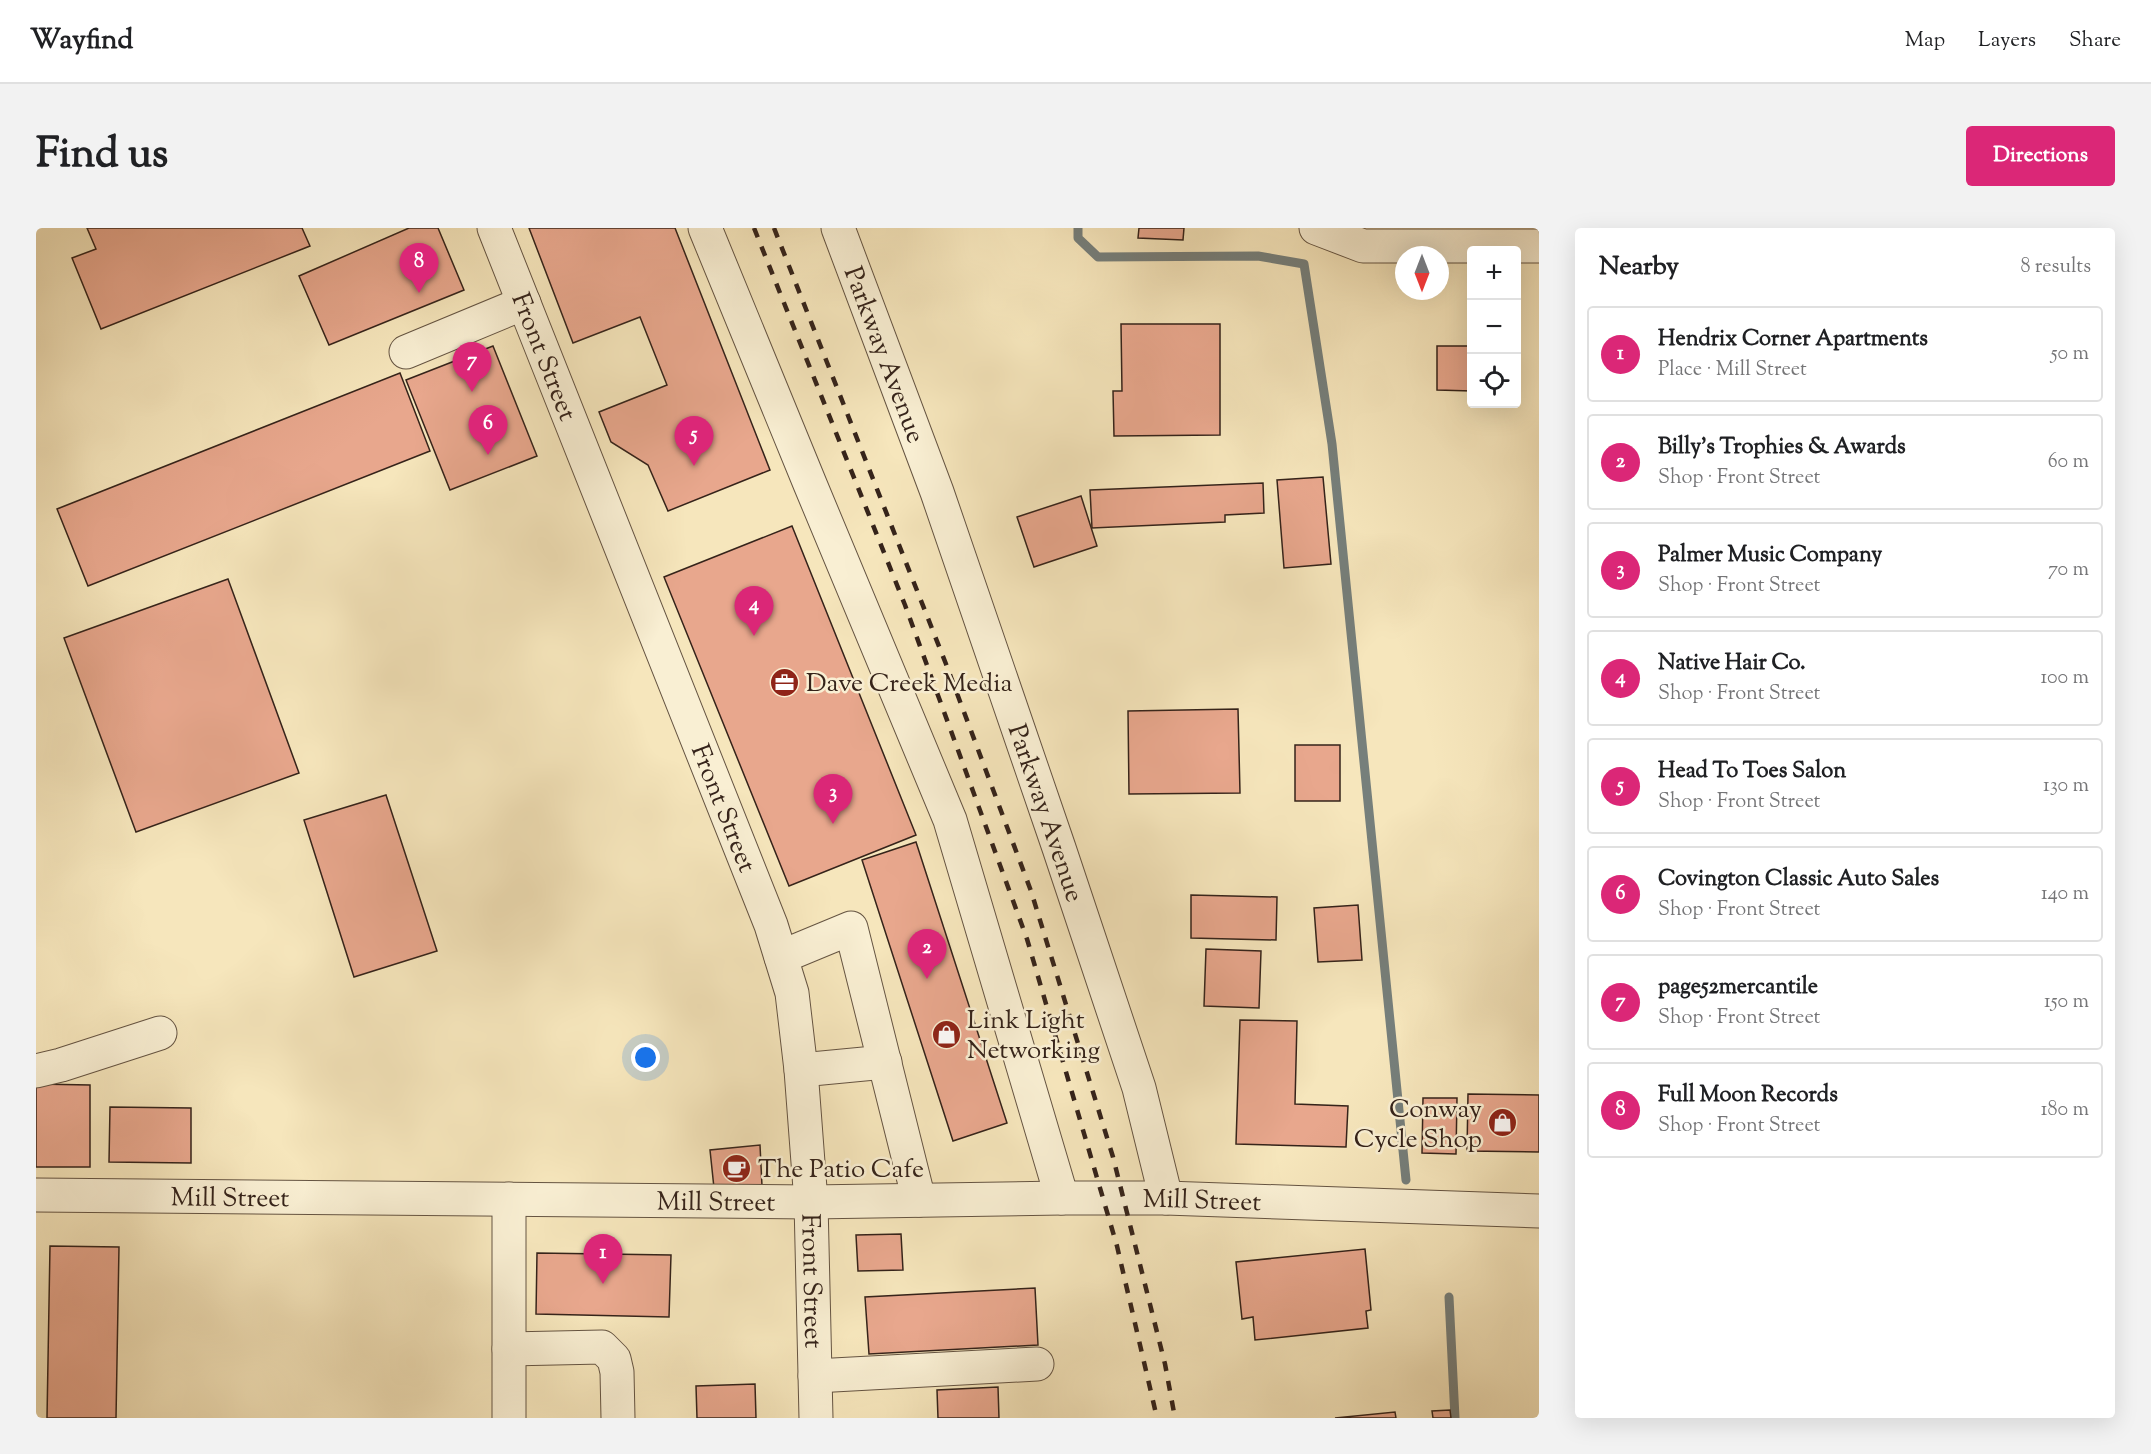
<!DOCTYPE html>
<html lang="en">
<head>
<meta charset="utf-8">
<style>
  body { margin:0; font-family:"Sorts Mill Goudy",serif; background:#f2f2f2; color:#202124 }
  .controls { position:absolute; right:18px; top:18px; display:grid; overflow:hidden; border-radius:6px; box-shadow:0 6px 24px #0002 }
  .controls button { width:54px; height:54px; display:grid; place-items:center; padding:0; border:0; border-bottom:2px solid #e0e0e0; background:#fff; color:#202124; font:30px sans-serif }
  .compass { position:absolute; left:1359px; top:18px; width:54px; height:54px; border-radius:50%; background:#fff; box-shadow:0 6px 24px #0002; rotate:180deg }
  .you { position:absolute; left:610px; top:830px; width:21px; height:21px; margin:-15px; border:4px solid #fff; border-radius:50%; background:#1a73e8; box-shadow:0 0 0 9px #1a73e833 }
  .badge { display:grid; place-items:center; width:39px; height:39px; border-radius:50%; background:#db2777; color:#fff; font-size:20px; font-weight:700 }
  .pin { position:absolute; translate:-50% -50px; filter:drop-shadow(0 2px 3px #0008) }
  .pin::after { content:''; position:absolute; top:32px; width:21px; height:18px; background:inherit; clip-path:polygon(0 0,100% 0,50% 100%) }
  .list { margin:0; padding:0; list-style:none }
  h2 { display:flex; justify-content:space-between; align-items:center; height:78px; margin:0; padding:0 24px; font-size:26px }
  h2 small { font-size:20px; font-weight:400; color:#757577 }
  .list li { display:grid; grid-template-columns:39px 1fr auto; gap:18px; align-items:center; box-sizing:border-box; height:96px; margin:0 12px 12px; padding:0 12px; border:2px solid #e0e0e0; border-radius:6px }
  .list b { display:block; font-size:22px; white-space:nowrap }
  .list p { margin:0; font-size:20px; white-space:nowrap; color:#757577 }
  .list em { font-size:20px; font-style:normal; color:#757577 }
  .icon { flex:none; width:33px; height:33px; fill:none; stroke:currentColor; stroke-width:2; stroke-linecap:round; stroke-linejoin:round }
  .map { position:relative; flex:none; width:1503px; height:1190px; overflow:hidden; border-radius:6px }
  header { display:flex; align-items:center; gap:36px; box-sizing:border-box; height:84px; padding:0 30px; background:#fff; border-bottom:2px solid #e0e0e0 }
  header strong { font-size:28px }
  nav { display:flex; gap:33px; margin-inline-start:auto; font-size:21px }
  .intro { display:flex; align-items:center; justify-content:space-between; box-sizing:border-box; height:144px; padding:0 36px }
  h1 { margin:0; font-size:42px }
  .button { padding:15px 27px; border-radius:6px; background:#db2777; color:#fff; font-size:21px; font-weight:700 }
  main { display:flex; gap:36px; padding:0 36px }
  aside { flex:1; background:#fff; border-radius:6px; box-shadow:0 6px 24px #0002 }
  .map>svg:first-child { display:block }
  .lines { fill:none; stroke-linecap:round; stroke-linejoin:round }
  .stream { stroke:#767f7b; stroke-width:9 }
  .building { fill:#e8a78d; stroke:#35231a; stroke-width:1.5 }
  .minor-casing { stroke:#655442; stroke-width:35 }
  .minor { stroke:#f9efd3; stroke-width:33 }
  .rail { stroke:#35231a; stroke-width:4.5; stroke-dasharray:10 10; stroke-linecap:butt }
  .labels { text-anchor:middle; stroke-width:5; stroke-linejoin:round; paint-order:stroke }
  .street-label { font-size:26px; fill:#35231a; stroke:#f9efd3 }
  .poi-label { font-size:26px; fill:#35231a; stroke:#f9efd3; text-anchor:start }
</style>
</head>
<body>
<header>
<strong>Wayfind</strong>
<nav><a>Map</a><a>Layers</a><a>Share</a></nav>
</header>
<div class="intro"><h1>Find us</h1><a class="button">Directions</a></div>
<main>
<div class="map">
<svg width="1503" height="1190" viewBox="0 0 1503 1190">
  <rect width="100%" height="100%" fill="#f6e6bc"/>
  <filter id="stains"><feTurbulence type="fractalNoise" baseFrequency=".00333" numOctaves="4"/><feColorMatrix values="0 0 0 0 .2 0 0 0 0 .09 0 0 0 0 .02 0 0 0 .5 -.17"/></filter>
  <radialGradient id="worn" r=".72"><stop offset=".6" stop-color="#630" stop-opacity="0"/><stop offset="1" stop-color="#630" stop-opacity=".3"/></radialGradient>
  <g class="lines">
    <!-- stream -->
    <g class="stream">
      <path d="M 1042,0 L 1042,10 L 1062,29 L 1222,28 L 1268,36 L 1296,216 L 1370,952"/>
      <path d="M 1413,1069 L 1419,1190"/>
    </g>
  </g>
  <!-- building -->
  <g class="building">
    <path d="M 51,0 L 266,0 L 274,18 L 65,101 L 36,30 L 60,21 Z"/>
    <path d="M 373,0 L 402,0 L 428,62 L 293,117 L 263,48 Z"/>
    <path d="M 493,0 L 639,0 L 734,242 L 632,283 L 612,237 L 575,214 L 563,184 L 631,157 L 604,89 L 537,115 Z"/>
    <path d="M 1103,0 L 1148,0 L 1147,12 L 1102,10 Z"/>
    <path d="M 1085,96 L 1184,96 L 1184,207 L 1078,208 L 1077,163 L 1086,163 Z"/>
    <path d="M 457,118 L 501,228 L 414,262 L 370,152 Z"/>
    <path d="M 1401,118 L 1436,118 L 1436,163 L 1401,162 Z"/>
    <path d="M 364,145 L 394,223 L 52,358 L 21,281 Z"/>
    <path d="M 1287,249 L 1295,336 L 1248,340 L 1241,252 Z"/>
    <path d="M 1227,255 L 1228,285 L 1189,287 L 1189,294 L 1056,300 L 1054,262 Z"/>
    <path d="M 1045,268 L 1061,318 L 998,339 L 981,289 Z"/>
    <path d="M 756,298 L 880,607 L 753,658 L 628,349 Z"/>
    <path d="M 192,351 L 263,545 L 100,604 L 28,410 Z"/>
    <path d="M 1202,481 L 1204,565 L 1093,566 L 1092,483 Z"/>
    <rect x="1259" y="517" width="45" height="56"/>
    <path d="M 350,567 L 401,723 L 318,749 L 268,592 Z"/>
    <path d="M 880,614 L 971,895 L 917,913 L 826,632 Z"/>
    <path d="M 1155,667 L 1241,669 L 1240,712 L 1155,710 Z"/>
    <path d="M 1322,677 L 1326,732 L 1282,734 L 1278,680 Z"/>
    <path d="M 1170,721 L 1225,723 L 1223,780 L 1168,778 Z"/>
    <path d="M 1204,792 L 1261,793 L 1259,876 L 1312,878 L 1310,919 L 1200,916 Z"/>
    <path d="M 0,856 L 54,857 L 54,939 L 0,939 Z"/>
    <path d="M 1432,866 L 1503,867 L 1503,924 L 1431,923 Z"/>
    <path d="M 1387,870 L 1421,870 L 1420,926 L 1386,925 Z"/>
    <path d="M 74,879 L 155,880 L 155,935 L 73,934 Z"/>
    <path d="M 724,917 L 726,958 L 678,960 L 674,922 Z"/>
    <path d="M 865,1006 L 867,1042 L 822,1043 L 820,1007 Z"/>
    <path d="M 14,1018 L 83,1019 L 80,1190 L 11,1190 Z"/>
    <path d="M 1329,1021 L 1335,1082 L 1330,1083 L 1332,1100 L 1219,1112 L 1217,1089 L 1206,1091 L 1200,1034 Z"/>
    <path d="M 501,1025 L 635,1027 L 633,1089 L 500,1086 Z"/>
    <path d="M 999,1060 L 1002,1117 L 833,1126 L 829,1069 Z"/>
    <path d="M 719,1156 L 720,1190 L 661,1190 L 660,1158 Z"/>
    <path d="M 962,1159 L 963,1190 L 902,1190 L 901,1162 Z"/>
    <path d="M 1414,1182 L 1415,1190 L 1397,1190 L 1396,1183 Z"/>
    <path d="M 1359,1184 L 1360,1190 L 1299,1190 Z"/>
  </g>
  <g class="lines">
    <defs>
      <g id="minor">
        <path id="s1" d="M 458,0 L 735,697 L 756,765 L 765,842 L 775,974 L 780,1190"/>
        <path d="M 669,0 L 774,256 L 914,592 L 1026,970"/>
        <path id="s2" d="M 802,0 L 901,264 L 1023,620 L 1103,860 L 1130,970"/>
        <path d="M 1280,0 L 1327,18 L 1503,18"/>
        <path d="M 370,124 L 488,75"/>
        <path d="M 745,729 L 815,700 L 883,972"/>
        <path d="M 765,842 L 849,834"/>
        <path d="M 0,843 L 25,837 L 124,805"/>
        <path id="s3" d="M 0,967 L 775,974 L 1026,970 L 1130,970 L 1503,983"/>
        <path d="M 473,971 L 473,1190"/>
        <path d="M 473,1121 L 566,1119 L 578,1131 L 581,1144 L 582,1190"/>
        <path d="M 779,1148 L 1001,1136"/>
      </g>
    </defs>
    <!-- minor casing -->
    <use href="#minor" class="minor-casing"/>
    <!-- minor -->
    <use href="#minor" class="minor"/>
    <!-- rail -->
    <g class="rail">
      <path d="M 718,0 L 869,377 L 991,711 L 1081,1018 L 1121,1190"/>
      <path d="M 738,0 L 910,436 L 995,663 L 1077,929 L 1129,1136 L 1139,1190"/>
    </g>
  </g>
  <!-- icons -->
  <defs>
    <symbol id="office-disc" viewBox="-11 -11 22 22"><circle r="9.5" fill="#8f2418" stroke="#f9efd3"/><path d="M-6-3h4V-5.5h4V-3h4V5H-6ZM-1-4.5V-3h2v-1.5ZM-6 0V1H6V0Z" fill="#fff"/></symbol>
    <symbol id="shop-disc" viewBox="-11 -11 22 22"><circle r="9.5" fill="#8f2418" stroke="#f9efd3"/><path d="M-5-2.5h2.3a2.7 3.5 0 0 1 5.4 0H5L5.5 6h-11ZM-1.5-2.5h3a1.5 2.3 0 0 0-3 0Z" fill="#fff"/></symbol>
    <symbol id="cafe-disc" viewBox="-11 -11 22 22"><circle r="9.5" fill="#8f2418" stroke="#f9efd3"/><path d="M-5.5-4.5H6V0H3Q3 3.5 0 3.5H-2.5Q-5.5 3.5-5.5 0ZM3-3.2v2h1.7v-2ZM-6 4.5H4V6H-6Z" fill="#fff"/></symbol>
  </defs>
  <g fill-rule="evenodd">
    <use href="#office-disc" x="732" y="438" width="33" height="33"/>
    <use href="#shop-disc" x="894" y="790" width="33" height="33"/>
    <use href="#shop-disc" x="1450" y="878" width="33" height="33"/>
    <use href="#cafe-disc" x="684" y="924" width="33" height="33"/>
  </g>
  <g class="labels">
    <!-- street labels -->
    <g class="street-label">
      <text dy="9" stroke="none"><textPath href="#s2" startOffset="135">Parkway Avenue</textPath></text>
      <text dy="9" stroke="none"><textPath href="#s1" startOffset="138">Front Street</textPath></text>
      <text dy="9" stroke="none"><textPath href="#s1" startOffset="624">Front Street</textPath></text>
      <text dy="9" stroke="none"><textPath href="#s2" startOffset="621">Parkway Avenue</textPath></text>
      <text dy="9" stroke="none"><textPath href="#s3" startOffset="194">Mill Street</textPath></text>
      <text dy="9" stroke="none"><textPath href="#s3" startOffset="1166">Mill Street</textPath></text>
      <text dy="9" stroke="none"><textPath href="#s3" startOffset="680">Mill Street</textPath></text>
      <text dy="9" stroke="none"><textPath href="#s1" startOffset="1110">Front Street</textPath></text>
    </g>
    <!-- poi labels -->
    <g class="poi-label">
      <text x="770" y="463">Dave Creek Media</text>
      <text x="931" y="800">Link Light<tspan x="931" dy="30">Networking</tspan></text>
      <text x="1446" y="889" text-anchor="end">Conway<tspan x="1446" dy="30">Cycle Shop</tspan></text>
      <text x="722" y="949">The Patio Cafe</text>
    </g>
  </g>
  <rect width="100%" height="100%" filter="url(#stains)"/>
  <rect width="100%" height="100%" fill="url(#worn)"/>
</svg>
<div class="controls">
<button>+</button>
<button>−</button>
<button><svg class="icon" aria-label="locate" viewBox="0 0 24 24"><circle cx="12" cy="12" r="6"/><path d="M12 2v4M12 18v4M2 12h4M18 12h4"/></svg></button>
</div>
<svg class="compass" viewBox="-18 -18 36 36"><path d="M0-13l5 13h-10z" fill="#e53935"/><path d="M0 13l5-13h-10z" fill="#757577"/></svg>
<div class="you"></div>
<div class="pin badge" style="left:567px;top:1056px">1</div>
<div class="pin badge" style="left:891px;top:751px">2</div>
<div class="pin badge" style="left:797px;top:596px">3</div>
<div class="pin badge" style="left:718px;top:408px">4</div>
<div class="pin badge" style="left:658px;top:238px">5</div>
<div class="pin badge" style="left:452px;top:227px">6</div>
<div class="pin badge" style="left:436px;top:164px">7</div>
<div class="pin badge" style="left:383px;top:65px">8</div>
</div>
<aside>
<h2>Nearby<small>8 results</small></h2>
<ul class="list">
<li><span class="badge">1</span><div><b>Hendrix Corner Apartments</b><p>Place · Mill Street</p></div><em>50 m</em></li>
<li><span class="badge">2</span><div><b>Billy's Trophies &amp; Awards</b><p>Shop · Front Street</p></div><em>60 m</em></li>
<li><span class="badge">3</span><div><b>Palmer Music Company</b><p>Shop · Front Street</p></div><em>70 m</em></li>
<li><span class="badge">4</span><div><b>Native Hair Co.</b><p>Shop · Front Street</p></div><em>100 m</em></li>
<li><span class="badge">5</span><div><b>Head To Toes Salon</b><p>Shop · Front Street</p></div><em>130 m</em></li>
<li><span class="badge">6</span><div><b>Covington Classic Auto Sales</b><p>Shop · Front Street</p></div><em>140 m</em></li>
<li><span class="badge">7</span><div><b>page52mercantile</b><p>Shop · Front Street</p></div><em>150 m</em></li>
<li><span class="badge">8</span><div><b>Full Moon Records</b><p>Shop · Front Street</p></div><em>180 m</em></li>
</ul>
</aside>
</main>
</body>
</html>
